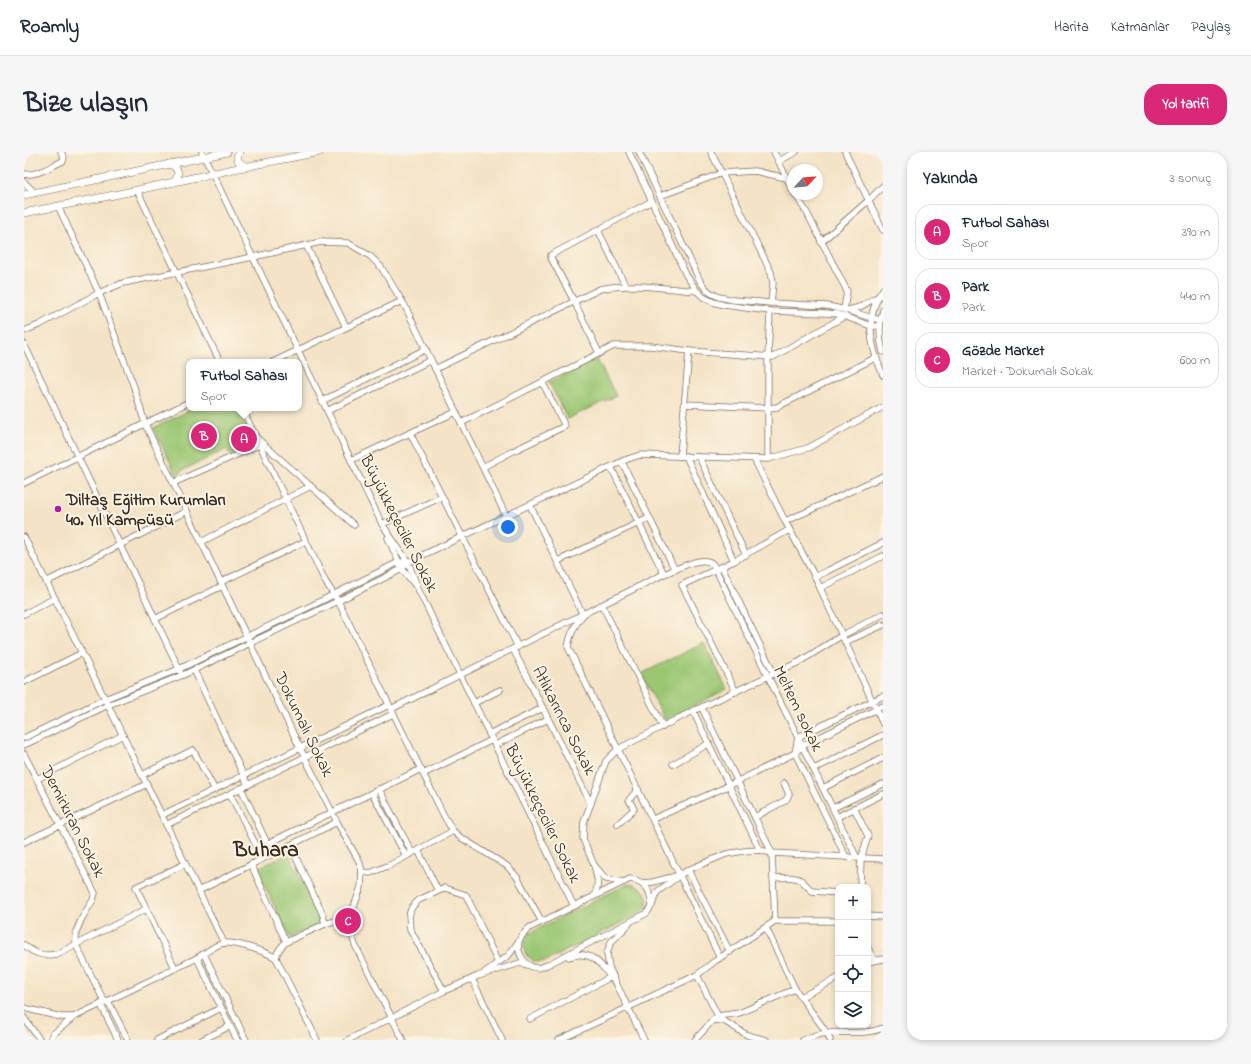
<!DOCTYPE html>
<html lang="tr">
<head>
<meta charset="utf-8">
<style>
  body { margin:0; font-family:"Indie Flower",sans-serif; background:#f6f6f7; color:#1f2937 }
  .controls { position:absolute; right:12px; bottom:12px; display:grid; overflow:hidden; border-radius:8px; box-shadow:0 2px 6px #0003 }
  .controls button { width:36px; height:36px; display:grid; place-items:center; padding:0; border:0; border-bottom:1px solid #e0e1e3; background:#fff; color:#1f2937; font:20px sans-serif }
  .compass { position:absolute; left:763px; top:12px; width:36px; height:36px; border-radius:50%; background:#fff; box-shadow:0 2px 6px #0003; rotate:64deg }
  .you { position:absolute; left:484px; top:375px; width:14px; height:14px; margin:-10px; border:3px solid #fff; border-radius:50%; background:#1a73e8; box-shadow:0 0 0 6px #1a73e833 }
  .badge { display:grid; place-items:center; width:26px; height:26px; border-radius:50%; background:#db2777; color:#fff; font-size:13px; font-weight:700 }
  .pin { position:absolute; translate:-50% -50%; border:2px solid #fff; box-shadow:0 1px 4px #0006 }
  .popup { position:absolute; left:162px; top:207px; width:116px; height:52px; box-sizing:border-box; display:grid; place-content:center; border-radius:8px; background:#fff; filter:drop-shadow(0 1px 3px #0005); font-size:13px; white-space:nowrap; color:#747a83 }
  .popup b { font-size:15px; color:#1f2937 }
  .popup::after { content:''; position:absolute; left:50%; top:100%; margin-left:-8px; border:8px solid transparent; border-top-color:#fff }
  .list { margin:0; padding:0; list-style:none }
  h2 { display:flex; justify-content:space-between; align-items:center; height:52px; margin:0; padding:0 16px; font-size:17px }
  h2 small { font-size:13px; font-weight:400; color:#747a83 }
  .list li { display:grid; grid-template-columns:26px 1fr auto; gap:12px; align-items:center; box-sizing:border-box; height:56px; margin:0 8px 8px; padding:0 8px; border:1px solid #e0e1e3; border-radius:16px }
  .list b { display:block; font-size:15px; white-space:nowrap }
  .list p { margin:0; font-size:13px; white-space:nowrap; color:#747a83 }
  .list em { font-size:13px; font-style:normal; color:#747a83 }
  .icon { flex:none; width:22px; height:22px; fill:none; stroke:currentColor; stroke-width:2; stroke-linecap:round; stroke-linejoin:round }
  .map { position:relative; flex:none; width:859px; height:888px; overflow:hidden; border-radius:16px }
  header { display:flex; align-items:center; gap:24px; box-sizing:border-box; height:56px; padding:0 20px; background:#fff; border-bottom:1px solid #e0e1e3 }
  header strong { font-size:19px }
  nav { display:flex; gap:22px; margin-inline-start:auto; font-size:14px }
  .intro { display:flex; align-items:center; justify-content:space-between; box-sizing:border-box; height:96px; padding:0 24px }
  h1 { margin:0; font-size:28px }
  .button { padding:10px 18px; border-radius:16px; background:#db2777; color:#fff; font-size:14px; font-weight:700 }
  main { display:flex; gap:24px; padding:0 24px }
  aside { flex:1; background:#fff; border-radius:16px; box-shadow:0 2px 6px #0003 }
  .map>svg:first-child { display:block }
  .green { fill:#9bc773; stroke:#6b7848 }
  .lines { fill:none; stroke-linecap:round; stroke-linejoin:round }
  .minor-casing { stroke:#7c6b59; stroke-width:7 }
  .major-casing { stroke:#7c6b59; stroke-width:8 }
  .minor { stroke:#fff; stroke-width:5.5 }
  .major { stroke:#fff; stroke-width:7 }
  .poi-dot { fill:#b5179e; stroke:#fcf5e5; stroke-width:1.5 }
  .labels { text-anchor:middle; stroke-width:4; stroke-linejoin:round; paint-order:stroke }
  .poi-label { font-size:17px; font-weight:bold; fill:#3b2a1e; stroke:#fcf5e5; text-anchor:start }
  .street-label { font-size:17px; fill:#3b2a1e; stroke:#fcf5e5 }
  .district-label { font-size:21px; font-weight:bold; fill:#3b2a1e; stroke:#fcf5e5 }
</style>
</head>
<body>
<header>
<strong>Roamly</strong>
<nav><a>Harita</a><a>Katmanlar</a><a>Paylaş</a></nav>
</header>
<div class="intro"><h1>Bize ulaşın</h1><a class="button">Yol tarifi</a></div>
<main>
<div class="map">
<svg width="859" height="888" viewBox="0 0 859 888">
  <rect width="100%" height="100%" fill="#fcf5e5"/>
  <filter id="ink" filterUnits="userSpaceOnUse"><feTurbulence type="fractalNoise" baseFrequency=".025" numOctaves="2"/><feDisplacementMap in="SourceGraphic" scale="8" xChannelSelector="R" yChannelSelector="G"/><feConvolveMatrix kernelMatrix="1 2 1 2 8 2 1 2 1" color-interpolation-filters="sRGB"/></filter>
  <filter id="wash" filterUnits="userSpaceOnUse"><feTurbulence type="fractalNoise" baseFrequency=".012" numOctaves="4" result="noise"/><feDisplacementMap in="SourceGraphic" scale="16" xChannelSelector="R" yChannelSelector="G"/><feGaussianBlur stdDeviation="0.9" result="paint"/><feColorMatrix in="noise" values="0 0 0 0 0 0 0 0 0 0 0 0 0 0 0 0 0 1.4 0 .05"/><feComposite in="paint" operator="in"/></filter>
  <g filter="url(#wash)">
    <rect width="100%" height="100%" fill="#f4e3c6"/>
    <!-- green -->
    <g class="green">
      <path d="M 573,207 L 592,244 L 543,267 L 525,230 Z"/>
      <path d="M 170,256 L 213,256 L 231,293 L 207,304 L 203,297 L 157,319 L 154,326 L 129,276 Z"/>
      <path d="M 680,491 L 703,537 L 641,568 L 617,522 Z"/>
      <path d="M 265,701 L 298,770 L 266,786 L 232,717 Z"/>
      <path d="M 603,732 C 615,732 628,741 622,755 C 620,758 617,760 615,762 L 522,809 L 511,810 L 502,803 C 499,795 498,790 504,782 Z"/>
    </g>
  </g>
  <g filter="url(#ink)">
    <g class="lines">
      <defs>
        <g id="minor">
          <path d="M 178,0 L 358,372 L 384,410 L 395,439 L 550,754"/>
          <path d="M 605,0 L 662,123 L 673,139 L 679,145 L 689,150 L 700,153 L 746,159 L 801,161 L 814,162 L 847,174 L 856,174"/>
          <path d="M 615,0 L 676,129 L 681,136 L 687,141 L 695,145 L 710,148 L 747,151 L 803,154 L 822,158 L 848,166 L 857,168"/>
          <path d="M 687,0 L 747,120 L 749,131 L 747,151"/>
          <path d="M 750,0 L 769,39"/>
          <path d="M 821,0 L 859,78"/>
          <path d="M 755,9 L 772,0"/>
          <path d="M 0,22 C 13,24 27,14 39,9 L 40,5 L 37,0"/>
          <path d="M 0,30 L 11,41"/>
          <path d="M 113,38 L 196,210"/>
          <path d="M 771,42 L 783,61 L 823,139 L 820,158"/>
          <path d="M 636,44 L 698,21 L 731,19 L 762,26"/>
          <path d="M 34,54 L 75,141 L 110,235 L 121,272 L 276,596 L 313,670 L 336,711 L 338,720 L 337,735 L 325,769 L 326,776 L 331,793 L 379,888"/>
          <path d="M 574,78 L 628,49"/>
          <path d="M 797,90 L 845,48 L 859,34"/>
          <path d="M 282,93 L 322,175"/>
          <path d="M 859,137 C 840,165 846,194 859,223"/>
          <path d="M 825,158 L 836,155 L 853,145"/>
          <path d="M 859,158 C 855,172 855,186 859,200"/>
          <path d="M 0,179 L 15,173 L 75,141 L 99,131 L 229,105 L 297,90 L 324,91 L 346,104 L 357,115 L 381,154 L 482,364"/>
          <path d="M 0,192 L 156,519"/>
          <path d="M 575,201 L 550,149 L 527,106 L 527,103 L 574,78 L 601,133"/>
          <path d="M 249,210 L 378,149"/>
          <path d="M 411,217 L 576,137 C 607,130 642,137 673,139"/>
          <path d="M 298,249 L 402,197"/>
          <path d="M 661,252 L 744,256 L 753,255 L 851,206"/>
          <path d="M 218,256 L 301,429 L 314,449 L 420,664 L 429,679 L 436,685 L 483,714 L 493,725 L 518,770"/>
          <path d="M 303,259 L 407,208"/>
          <path d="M 437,271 L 590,194 L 627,194 L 665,199 L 749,205 L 821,164"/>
          <path d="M 386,281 L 494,495"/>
          <path d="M 234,287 L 330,373"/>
          <path d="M 656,304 L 665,199"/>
          <path d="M 662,304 L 710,409"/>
          <path d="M 675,305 L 722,403"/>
          <path d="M 730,307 L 761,369 L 791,425 L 859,572"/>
          <path d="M 744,307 L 744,206 L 746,159"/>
          <path d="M 327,308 L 432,260"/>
          <path d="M 598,310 L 651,418"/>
          <path d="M 459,315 L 489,299 L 541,274 L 518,230"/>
          <path d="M 587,315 L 640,422"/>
          <path d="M 0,331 L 165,250"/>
          <path d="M 149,331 L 235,293"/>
          <path d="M 506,353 L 559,463 C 550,473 546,482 544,495 L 696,806"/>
          <path d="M 761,369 L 780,361 L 859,324"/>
          <path d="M 358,372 L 418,345"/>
          <path d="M 0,385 L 81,547 L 200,791"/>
          <path d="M 364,386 L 378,417 L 391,433"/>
          <path d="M 177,390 L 287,334"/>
          <path d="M 534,409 L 625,366"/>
          <path d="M 698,415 L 750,522"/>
          <path d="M 791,425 L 859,391"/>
          <path d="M 22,430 L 163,359"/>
          <path d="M 197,430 L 282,389"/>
          <path d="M 796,436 L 859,404"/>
          <path d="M 578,453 L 639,575"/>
          <path d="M 0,462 L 31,446"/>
          <path d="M 131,467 L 198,434"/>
          <path d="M 821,490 L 859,473"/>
          <path d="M 489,497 L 567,652"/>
          <path d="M 170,518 L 224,633"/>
          <path d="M 0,530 L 58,501"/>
          <path d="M 712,540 L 658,433 L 710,409 L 765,378"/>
          <path d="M 450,551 L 476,538"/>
          <path d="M 678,556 L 748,701 L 751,769 L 814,769"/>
          <path d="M 367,557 L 640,422 C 652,418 678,402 689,412 C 690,414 691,416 692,418 L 833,706"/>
          <path d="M 669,559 L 736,698"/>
          <path d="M 465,582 L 519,556"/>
          <path d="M 0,586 L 81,547 L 155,517 L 291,452 L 375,410 L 384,410"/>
          <path d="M 0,593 L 84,553 L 159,523 L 314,449 L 378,417 L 384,410 L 601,308 L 616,303 L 744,307 L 784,296 L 859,255"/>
          <path d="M 471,593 L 524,567"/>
          <path d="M 0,602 L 71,741 L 69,748 L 58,766 L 52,780 L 52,793 L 81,851"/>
          <path d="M 649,612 L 684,592"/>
          <path d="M 790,617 L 859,583"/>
          <path d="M 399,622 L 468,588"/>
          <path d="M 118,623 L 169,598 L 191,638"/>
          <path d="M 13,627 L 99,583"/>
          <path d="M 217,636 L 248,702"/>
          <path d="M 799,636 L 859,606"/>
          <path d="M 355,637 L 388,701"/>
          <path d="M 348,641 L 382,704"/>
          <path d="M 206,642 L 239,707"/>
          <path d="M 809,656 L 859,632"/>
          <path d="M 830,656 L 844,684 L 837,707 L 836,735"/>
          <path d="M 138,663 L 365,553"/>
          <path d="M 731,665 L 762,648 L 765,642 L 760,631"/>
          <path d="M 813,665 L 859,642"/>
          <path d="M 629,667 L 704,634 L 771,601 L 774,585 L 859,544"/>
          <path d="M 594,672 L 610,657 L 605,648 L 614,637"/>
          <path d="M 142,673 L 369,562"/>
          <path d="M 0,690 L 123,632"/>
          <path d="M 243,692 L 397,617"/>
          <path d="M 266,693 L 299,763 L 301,772"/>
          <path d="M 394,698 L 414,739"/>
          <path d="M 822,705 L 771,601 L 778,594 L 859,554"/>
          <path d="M 227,712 L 262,790 C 257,795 253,799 252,806"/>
          <path d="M 570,713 L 559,687 L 560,670 L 582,609 L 594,597 L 669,559 L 775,510 L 817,484 L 859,462"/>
          <path d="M 664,718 L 706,800"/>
          <path d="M 338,720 L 346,721 L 366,713 L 429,679"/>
          <path d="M 749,726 C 758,726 772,723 779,730 C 782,733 785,736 788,739 L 814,741"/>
          <path d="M 606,727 C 622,729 626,738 628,753 L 623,761 L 523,813 C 520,814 516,816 513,816 C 501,815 492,801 495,789 C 496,785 501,780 505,776 Z"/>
          <path d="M 618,731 L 629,730 L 652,724"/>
          <path d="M 174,739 L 313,670"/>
          <path d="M 570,744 C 576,733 573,725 570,713 L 582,727 L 600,730"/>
          <path d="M 628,753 L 633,740 L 656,723 L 664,718 L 702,702 L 720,699 L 736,698 L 748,701 L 859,707"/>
          <path d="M 844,764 L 859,765"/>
          <path d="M 605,772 L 587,790 L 583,801 L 585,815 L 593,833 L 620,888"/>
          <path d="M 742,776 L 771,837 L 803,881 L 806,888"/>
          <path d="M 262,790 L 301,772 L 313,768 L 325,769"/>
          <path d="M 0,793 C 11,802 19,805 33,802 L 122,757"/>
          <path d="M 844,796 L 850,808"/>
          <path d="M 180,802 L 222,888"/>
          <path d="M 545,805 C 567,797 577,812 589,828"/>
          <path d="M 173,806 L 213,888"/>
          <path d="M 844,810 L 859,807"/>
          <path d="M 151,816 L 112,735 L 161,712"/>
          <path d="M 461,820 L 485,803 L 494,790"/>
          <path d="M 673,823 L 694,864 L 691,867"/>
          <path d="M 448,827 L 478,888"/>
          <path d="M 420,839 L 386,777 L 385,763 L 388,755 L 395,748 L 421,736 L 442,743 L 474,811"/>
          <path d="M 777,845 L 814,826"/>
          <path d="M 84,849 L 104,888"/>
          <path d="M 77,853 L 94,888"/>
          <path d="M 0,856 L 37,865 L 50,865 L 173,806 C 180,802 193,791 201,791 C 212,790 243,800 252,806 L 293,888"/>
          <path d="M 694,864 L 715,861 L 771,837"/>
          <path d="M 0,866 L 16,888"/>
          <path d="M 506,867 L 587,825"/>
          <path d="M 26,888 L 28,883 L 50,865"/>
          <path d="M 133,888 L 197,856"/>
          <path d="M 178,888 L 206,874"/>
          <path d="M 324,888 L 420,839 L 454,824 L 496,811 L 504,813"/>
          <path d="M 535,888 L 673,823 L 691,809 L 751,769"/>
          <path d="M 671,888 L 689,868 L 700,869 L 723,883 L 742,888"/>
          <path d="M 779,888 C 786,885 795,882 803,881 C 821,879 842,883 859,876"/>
        </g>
        <g id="major">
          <path d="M 215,0 C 211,7 215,12 222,14"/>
          <path d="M 145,12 C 155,15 156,23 150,30"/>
          <path d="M 0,43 L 203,0"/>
          <path d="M 0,61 L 95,42 L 205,18 L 295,0"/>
        </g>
      </defs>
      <!-- minor casing -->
      <use href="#minor" class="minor-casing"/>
      <!-- major casing -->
      <use href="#major" class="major-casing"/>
      <!-- minor -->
      <use href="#minor" class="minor"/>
      <!-- major -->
      <use href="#major" class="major"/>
    </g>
  </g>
  <!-- markers -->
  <circle class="poi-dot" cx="34" cy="357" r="4"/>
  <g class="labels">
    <!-- poi labels -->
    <g class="poi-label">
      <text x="42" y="353">Diltaş Eğitim Kurumları<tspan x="42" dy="20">40. Yıl Kampüsü</tspan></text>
    </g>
    <!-- street labels -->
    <g class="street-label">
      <text transform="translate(376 371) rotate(63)" y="6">Büyükkeçeciler Sokak</text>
      <text transform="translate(775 556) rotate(64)" y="6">Meltem sokak</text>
      <text transform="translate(541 568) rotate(63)" y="6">Atlıkarınca Sokak</text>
      <text transform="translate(281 572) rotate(64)" y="6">Dokumalı Sokak</text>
      <text transform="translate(520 661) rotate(64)" y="6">Büyükkeçeciler Sokak</text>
      <text transform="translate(50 669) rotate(63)" y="6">Demirkıran Sokak</text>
    </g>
    <!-- district labels -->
    <g class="district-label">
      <text x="242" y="704">Buhara</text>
    </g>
  </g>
</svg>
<div class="controls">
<button>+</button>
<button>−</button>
<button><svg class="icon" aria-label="locate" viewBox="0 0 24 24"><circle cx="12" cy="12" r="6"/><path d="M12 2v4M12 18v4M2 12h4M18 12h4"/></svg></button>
<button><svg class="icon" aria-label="layers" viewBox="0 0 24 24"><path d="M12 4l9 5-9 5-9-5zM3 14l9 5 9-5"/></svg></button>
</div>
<svg class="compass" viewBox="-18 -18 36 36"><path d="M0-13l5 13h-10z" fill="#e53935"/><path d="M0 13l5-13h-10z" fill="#747a83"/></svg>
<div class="you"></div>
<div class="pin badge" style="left:220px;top:287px">A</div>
<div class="popup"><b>Futbol Sahası</b>Spor</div>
<div class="pin badge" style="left:180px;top:284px">B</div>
<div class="pin badge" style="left:324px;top:769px">C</div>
</div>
<aside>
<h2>Yakında<small>3 sonuç</small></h2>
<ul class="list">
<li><span class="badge">A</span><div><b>Futbol Sahası</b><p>Spor</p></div><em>390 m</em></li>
<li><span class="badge">B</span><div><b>Park</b><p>Park</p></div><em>440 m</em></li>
<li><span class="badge">C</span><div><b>Gözde Market</b><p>Market · Dokumalı Sokak</p></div><em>600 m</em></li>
</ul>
</aside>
</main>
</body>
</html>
